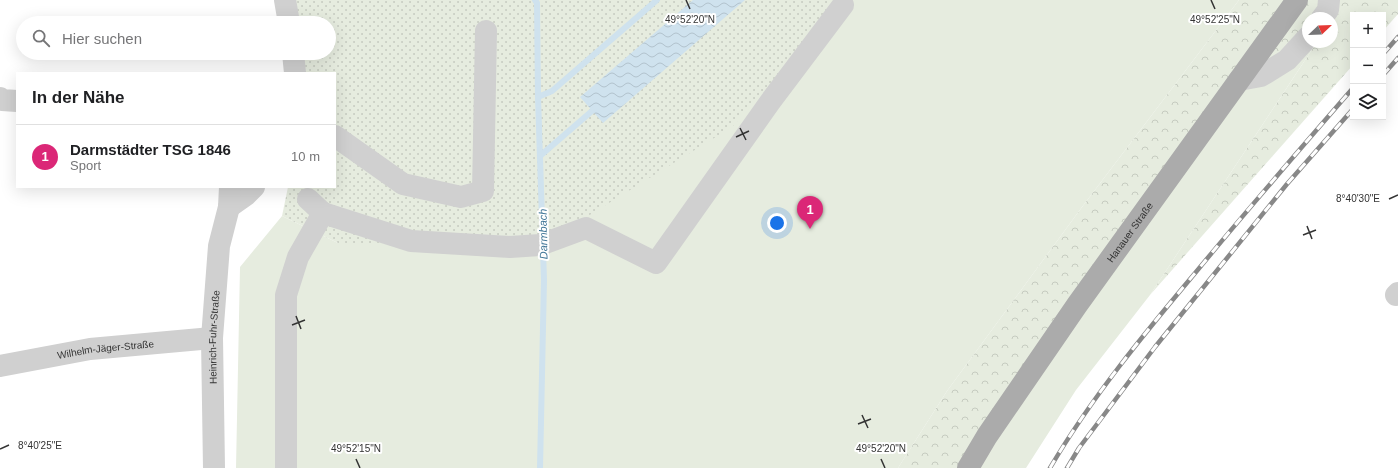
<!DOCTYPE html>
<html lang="de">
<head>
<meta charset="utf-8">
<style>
  body { margin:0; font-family:Arial,sans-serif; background:#f6f6f6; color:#202124 }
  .controls { position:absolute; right:12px; top:12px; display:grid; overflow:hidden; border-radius:0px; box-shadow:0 4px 16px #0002 }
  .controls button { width:36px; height:36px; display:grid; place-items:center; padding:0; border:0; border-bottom:1px solid #e0e0e0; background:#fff; color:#202124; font:20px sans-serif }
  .compass { position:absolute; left:1302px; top:12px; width:36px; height:36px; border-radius:50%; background:#fff; box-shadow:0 4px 16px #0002; rotate:67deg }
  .you { position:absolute; left:777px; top:223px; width:14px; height:14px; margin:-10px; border:3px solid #fff; border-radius:50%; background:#1a73e8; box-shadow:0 0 0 6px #1a73e833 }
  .badge { display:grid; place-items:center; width:26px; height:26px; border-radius:50%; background:#db2777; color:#fff; font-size:13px; font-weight:700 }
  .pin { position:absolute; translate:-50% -33px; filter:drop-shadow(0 1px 2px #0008) }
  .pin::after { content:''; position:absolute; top:21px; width:14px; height:12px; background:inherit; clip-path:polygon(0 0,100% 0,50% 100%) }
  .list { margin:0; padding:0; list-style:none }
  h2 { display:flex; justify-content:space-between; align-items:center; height:52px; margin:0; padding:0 16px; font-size:17px }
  h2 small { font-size:13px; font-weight:400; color:#757577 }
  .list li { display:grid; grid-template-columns:26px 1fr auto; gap:12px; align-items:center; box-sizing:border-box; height:64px; padding:0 16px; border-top:1px solid #e0e0e0 }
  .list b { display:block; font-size:15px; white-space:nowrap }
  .list p { margin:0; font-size:13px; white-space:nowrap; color:#757577 }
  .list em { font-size:13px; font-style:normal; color:#757577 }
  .icon { flex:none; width:22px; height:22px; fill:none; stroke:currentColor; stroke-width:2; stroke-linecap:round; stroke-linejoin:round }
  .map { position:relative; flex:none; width:1398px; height:468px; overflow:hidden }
  .search { position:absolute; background:#fff; box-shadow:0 4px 16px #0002; left:16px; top:16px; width:320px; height:44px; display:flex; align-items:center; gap:10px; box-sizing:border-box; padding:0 14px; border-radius:22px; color:#757577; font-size:15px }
  .panel { position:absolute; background:#fff; box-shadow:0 4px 16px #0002; left:16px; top:72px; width:320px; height:116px; border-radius:0px }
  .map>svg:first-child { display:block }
  .grass { fill:#e6ecdf }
  .forest { fill:url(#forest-crowns) }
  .park { fill:url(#park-dots) }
  .water { fill:url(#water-waves) }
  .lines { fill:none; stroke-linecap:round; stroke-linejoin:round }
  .stream { stroke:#cfe2ee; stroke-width:6 }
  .minor { stroke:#d0d0d0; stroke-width:22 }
  .major { stroke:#ababab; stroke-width:22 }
  .rail-casing { stroke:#888; stroke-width:4.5 }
  .rail { stroke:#fff; stroke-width:3; stroke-dasharray:9; stroke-linecap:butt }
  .ticks { fill:none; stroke:#333; stroke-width:1.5 }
  .labels { text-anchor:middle; stroke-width:4; stroke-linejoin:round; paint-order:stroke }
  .street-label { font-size:10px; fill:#333; stroke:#fff }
  .water-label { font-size:11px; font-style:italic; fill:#3f7597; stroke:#fff }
  .ticks-label { font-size:10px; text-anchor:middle; fill:#333; stroke:#fff; stroke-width:4; stroke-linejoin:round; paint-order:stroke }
</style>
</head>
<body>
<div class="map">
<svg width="1398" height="468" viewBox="0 0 1398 468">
  <defs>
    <pattern id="forest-crowns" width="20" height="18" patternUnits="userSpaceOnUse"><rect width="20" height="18" fill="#e6ecdf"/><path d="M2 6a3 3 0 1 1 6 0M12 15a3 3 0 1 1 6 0" fill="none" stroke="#c6cbc0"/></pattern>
    <pattern id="park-dots" width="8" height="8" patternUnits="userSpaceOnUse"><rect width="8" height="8" fill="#e6ecdf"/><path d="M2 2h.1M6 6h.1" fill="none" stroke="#c6cbc0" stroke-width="1.8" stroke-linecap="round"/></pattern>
    <pattern id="water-waves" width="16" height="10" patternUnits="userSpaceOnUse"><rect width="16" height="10" fill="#cfe2ee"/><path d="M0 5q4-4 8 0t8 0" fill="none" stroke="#b2c2cd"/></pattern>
  </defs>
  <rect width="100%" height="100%" fill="#fff"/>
  <!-- grass -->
  <g class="grass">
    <path d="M 849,0 L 1239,0 L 1082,207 L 947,391 L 898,468 L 236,468 L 240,267 L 282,216 L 338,243 L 840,8 Z"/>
    <path d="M 1308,42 L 1317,42 L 1150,295 L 1076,390 L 1026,468 L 968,468 L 1239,80 Z"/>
  </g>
  <!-- forest -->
  <path class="forest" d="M 1239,0 L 1398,0 L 1398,14 L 1383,31 L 1383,15 L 1353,15 L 1353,65 L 1150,295 L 1317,42 L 1332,42 L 1332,18 L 1308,18 L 1308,37 L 1239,80 L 968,468 L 898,468 L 947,391 L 1082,207 Z"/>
  <!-- park -->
  <path class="park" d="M 288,0 L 849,0 L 840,8 L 732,127 L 588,216 L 503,250 L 338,243 L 282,216 L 288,187 L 335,187 L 335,73 L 299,73 L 296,53 L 329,53 L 329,23 L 292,23 Z"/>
  <!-- water -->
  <path class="water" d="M 693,0 L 745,0 L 603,123 L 580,97 Z"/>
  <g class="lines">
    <!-- stream -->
    <g class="stream">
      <path d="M 535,0 L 537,3 L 538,97 L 544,280 L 540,468"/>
      <path d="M 538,97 L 552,91 L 657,0"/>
      <path d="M 540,156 L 592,111"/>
    </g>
    <!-- minor -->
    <g class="minor">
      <path d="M 285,0 L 289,23"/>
      <path d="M 1322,18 L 1328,10 L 1329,0"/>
      <path d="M 293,53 L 295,73"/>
      <path d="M 1239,80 L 1261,76 L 1287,60 L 1308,37"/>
      <path d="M 0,98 L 2,100 L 17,101"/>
      <path d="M 335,136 L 403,184 L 461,197 L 483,191 L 486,31"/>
      <path d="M 229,207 L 246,195 L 254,187"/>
      <path d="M 323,213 L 411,241 L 510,247 L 540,245 L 586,228 L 656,263 L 770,102 L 843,5"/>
      <path d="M 1396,295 L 1398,293"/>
      <path id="s1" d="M 0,366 L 90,349 L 212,338"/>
      <path id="s2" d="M 214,468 L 212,338 L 219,246 L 229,207 L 230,187"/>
      <path d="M 286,468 L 286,295 L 298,257 L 323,213 L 308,199"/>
    </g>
    <!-- major -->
    <path class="major" id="s3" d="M 968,468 L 987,436 L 1077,305 L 1297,0"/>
    <defs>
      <g id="rail">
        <path d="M 1383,54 L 1398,37"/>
        <path d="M 1383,75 L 1398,58"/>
        <path d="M 1050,468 C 1091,398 1144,334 1196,272 C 1247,210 1300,149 1353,88"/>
        <path d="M 1067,468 L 1079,448 L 1155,347 L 1287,184 L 1353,109"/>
      </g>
    </defs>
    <!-- rail casing -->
    <use href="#rail" class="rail-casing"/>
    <!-- rail -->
    <use href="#rail" class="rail"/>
  </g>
  <!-- ticks -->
  <path class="ticks" d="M 686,0 L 690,9M 1211,0 L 1215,9M 740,128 L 746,140M 736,137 L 749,131M 1389,199 L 1398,195M 1307,226 L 1312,239M 1303,235 L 1316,230M 296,316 L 301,329M 292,325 L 305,320M 862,415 L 868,428M 858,424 L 871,419M 0,449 L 9,445M 356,459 L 360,468M 881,459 L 885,468"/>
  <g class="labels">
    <!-- street labels -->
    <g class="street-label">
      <text dy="4" stroke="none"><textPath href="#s3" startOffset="286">Hanauer Straße</textPath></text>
      <text dy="4" stroke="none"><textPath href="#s2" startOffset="131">Heinrich-Fuhr-Straße</textPath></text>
      <text dy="4" stroke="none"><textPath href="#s1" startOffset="107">Wilhelm-Jäger-Straße</textPath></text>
    </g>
    <!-- water labels -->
    <g class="water-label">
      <text transform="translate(543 234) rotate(-91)" y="4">Darmbach</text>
    </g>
  </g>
  <g class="ticks-label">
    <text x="690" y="23">49°52'20"N</text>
    <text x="1215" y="23">49°52'25"N</text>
    <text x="1358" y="202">8°40'30"E</text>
    <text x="40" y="449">8°40'25"E</text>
    <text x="356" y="452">49°52'15"N</text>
    <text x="881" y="452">49°52'20"N</text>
  </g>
</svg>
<div class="controls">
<button>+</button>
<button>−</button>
<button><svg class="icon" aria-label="layers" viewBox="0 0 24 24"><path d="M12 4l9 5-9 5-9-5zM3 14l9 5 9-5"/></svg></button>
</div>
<svg class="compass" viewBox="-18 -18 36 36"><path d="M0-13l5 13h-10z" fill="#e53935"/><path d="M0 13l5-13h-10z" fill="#757577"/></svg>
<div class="you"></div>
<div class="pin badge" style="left:810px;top:229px">1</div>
<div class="search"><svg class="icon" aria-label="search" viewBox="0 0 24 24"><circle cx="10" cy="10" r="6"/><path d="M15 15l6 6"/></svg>Hier suchen</div>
<section class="panel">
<h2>In der Nähe<small></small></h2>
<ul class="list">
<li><span class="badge">1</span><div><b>Darmstädter TSG 1846</b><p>Sport</p></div><em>10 m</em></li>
</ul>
</section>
</div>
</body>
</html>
